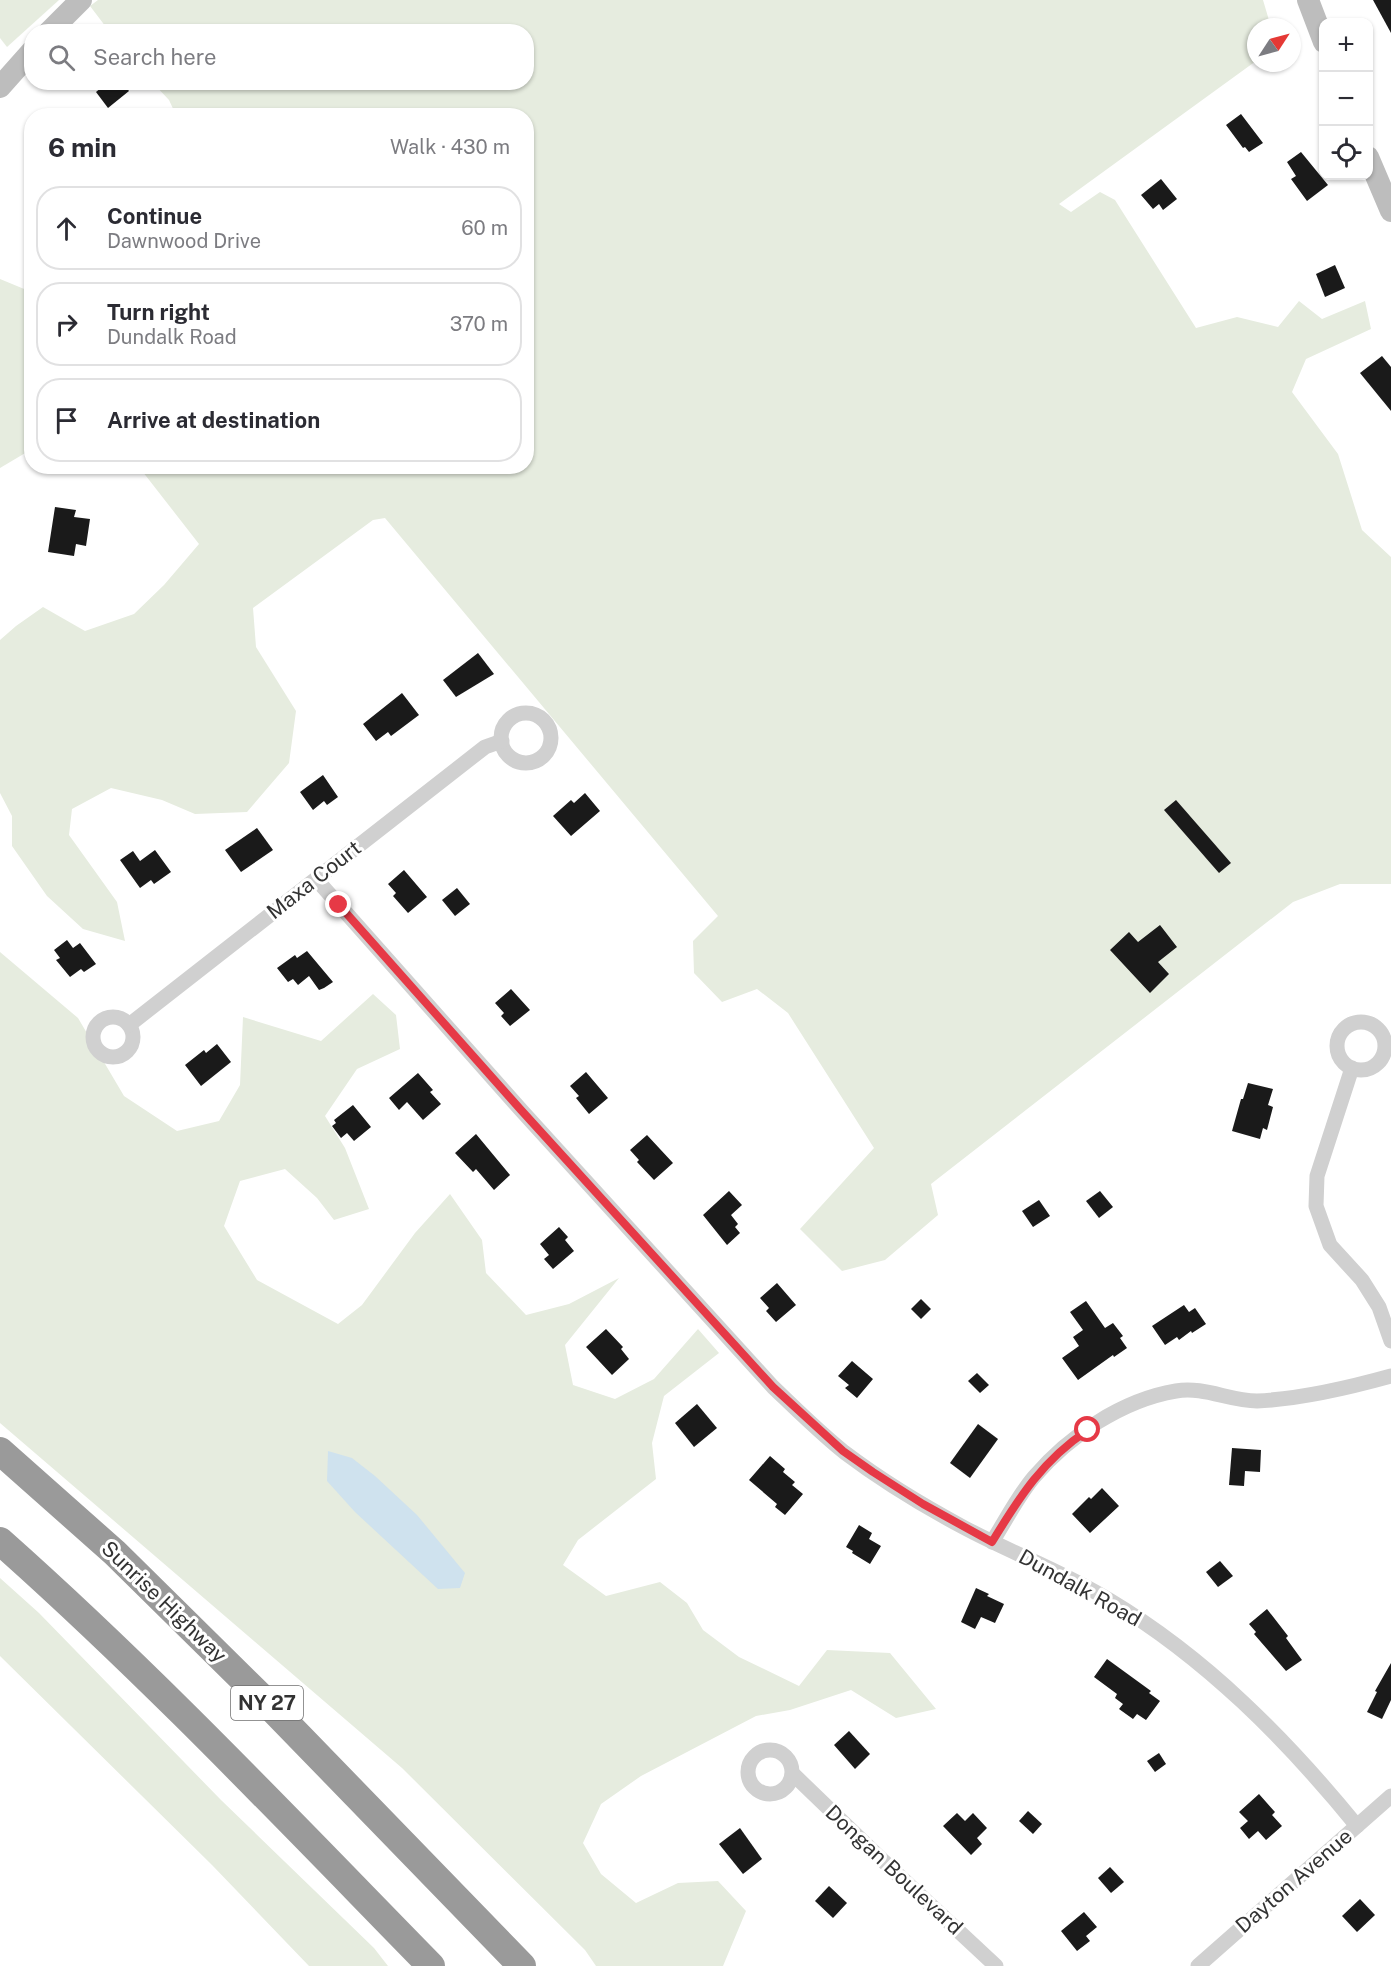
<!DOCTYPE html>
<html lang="en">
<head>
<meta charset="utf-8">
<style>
  body { margin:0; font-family:"Public Sans",sans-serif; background:#f7f7f7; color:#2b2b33 }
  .controls { position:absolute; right:18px; top:18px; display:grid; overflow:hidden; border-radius:12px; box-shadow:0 2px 4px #0004 }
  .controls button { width:54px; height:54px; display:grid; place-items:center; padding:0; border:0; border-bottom:2px solid #e1e1e2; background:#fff; color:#2b2b33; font:30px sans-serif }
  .compass { position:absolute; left:1247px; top:18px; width:54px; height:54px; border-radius:50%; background:#fff; box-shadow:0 2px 4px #0004; rotate:54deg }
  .stop { position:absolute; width:18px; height:18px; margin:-14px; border:4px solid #e63946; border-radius:50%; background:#fff }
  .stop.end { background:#e63946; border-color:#fff; box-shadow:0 2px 6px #0008 }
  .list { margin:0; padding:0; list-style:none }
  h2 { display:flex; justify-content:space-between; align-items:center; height:78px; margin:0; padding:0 24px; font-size:26px }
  h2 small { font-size:20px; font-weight:400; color:#7c7c81 }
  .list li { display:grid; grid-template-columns:39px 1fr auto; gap:18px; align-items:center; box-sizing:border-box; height:84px; margin:0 12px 12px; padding:0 12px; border:2px solid #e1e1e2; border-radius:24px }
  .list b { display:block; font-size:22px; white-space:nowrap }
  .list p { margin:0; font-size:20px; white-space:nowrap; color:#7c7c81 }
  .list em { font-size:20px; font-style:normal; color:#7c7c81 }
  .icon { flex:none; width:33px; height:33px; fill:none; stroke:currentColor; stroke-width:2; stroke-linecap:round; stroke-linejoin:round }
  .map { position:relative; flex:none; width:1391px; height:1966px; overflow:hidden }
  .search { position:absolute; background:#fff; box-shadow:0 2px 4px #0004; left:24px; top:24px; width:510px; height:66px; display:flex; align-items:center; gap:15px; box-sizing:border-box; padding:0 21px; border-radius:24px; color:#7c7c81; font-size:22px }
  .panel { position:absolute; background:#fff; box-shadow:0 2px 4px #0004; left:24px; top:108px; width:510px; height:366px; border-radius:24px }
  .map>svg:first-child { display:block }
  .green { fill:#e6ecdf }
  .water { fill:#cfe2ee }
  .building { fill:#1a1a1a }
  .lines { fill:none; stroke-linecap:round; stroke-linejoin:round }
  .street { stroke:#d0d0d0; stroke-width:15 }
  .secondary { stroke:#bdbdbd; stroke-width:22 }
  .highway { stroke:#9a9a9a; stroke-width:28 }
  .route { stroke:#e63946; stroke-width:8 }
  .labels { text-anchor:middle; stroke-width:6; stroke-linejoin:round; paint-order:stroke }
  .shield { fill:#fff; stroke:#707070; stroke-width:1.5 }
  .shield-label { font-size:20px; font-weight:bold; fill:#333 }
  .street-label { font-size:21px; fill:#333; stroke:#fff }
</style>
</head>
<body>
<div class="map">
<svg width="1391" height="1966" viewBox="0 0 1391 1966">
  <rect width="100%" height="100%" fill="#fff"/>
  <!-- green -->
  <g class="green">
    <path d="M 0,0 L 59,0 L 7,47 L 0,38 Z"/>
    <path d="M 98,0 L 1263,0 L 1271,27 L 1256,27 L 1256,61 L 1059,204 L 1071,212 L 1100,192 L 1115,200 L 1196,328 L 1237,317 L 1278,327 L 1299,301 L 1322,319 L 1365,301 L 1371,329 L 1306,359 L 1292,392 L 1338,454 L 1362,530 L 1391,557 L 1391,884 L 1340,884 L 1293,902 L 931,1184 L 938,1215 L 885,1260 L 842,1271 L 800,1229 L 874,1148 L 788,1013 L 757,989 L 722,1002 L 694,973 L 693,941 L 718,916 L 385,518 L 373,520 L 253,608 L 256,647 L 296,711 L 289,763 L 247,812 L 195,814 L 162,800 L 111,788 L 72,809 L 69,835 L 117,902 L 125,941 L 83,929 L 47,896 L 12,846 L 12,816 L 0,793 L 0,640 L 16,626 L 43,607 L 85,631 L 134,614 L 164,585 L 199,544 L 139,467 L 526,466 L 526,116 L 176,115 L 169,100 L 153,83 L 526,82 L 526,32 L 109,31 L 90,6 Z"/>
    <path d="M 0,279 L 29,291 L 31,290 L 32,449 L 0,468 Z"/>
    <path d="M 0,952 L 78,1018 L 124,1096 L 177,1131 L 219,1121 L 240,1085 L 243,1017 L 321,1041 L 373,994 L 396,1015 L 400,1049 L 357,1069 L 325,1116 L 345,1148 L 369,1209 L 334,1220 L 317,1198 L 285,1169 L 240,1181 L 224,1226 L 257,1280 L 338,1324 L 362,1305 L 415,1233 L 450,1194 L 482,1240 L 486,1273 L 526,1315 L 569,1304 L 619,1278 L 565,1345 L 573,1385 L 615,1399 L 654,1379 L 698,1329 L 719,1353 L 664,1396 L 652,1443 L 656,1479 L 578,1540 L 563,1565 L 606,1596 L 660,1582 L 687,1603 L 703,1630 L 739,1657 L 799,1686 L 827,1650 L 890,1653 L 936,1709 L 896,1718 L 851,1690 L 790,1710 L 756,1716 L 641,1776 L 601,1804 L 583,1843 L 601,1874 L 636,1903 L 678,1883 L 718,1881 L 746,1911 L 723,1966 L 596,1966 L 585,1950 L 402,1768 L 0,1423 Z"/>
    <path d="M 0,1578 L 39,1613 L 221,1800 L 374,1948 L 388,1966 L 309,1966 L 212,1865 L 0,1656 Z"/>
  </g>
  <!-- water -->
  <path class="water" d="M 328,1451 L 352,1458 L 375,1476 L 417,1515 L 465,1573 L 460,1588 L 438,1589 L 355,1512 L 327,1481 Z"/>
  <!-- building -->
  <g class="building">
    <path d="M 1373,0 L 1391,0 L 1391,33 Z"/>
    <path d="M 108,82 L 122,82 L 129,91 L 108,108 L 96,92 Z"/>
    <path d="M 1241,114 L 1263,143 L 1249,152 L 1245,147 L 1243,148 L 1226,125 Z"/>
    <path d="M 1301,152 L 1328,185 L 1307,201 L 1291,179 L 1296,176 L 1287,162 Z"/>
    <path d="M 1161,179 L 1177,199 L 1163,210 L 1159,204 L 1153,209 L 1141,195 Z"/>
    <path d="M 1335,265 L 1345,288 L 1325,297 L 1316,274 Z"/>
    <path d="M 1382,356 L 1391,367 L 1391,411 L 1360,373 Z"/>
    <path d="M 55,507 L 76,510 L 74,517 L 90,519 L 86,546 L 76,544 L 74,556 L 48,552 Z"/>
    <path d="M 478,653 L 494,674 L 456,697 L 443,680 Z"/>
    <path d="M 402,693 L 419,715 L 391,736 L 388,732 L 376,741 L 363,724 Z"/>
    <path d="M 323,775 L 338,797 L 327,805 L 324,801 L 313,810 L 300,792 Z"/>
    <path d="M 585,793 L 600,811 L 571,836 L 553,816 L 571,800 L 574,803 Z"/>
    <path d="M 1176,800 L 1231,863 L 1219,873 L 1164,810 Z"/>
    <path d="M 257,828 L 273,850 L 241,872 L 225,850 Z"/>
    <path d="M 155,850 L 171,872 L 154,884 L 151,880 L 140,888 L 120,860 L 133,851 L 140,861 Z"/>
    <path d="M 404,870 L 427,897 L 408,913 L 393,896 L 396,893 L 388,884 Z"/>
    <path d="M 457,888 L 470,904 L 455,916 L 442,900 Z"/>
    <path d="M 1160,925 L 1177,947 L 1158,962 L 1169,974 L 1150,993 L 1110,950 L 1129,932 L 1138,942 Z"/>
    <path d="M 67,940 L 73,948 L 80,943 L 96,964 L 84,972 L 81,969 L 70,977 L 56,960 L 60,958 L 54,950 Z"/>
    <path d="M 307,951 L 333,982 L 324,988 L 319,990 L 309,976 L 298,985 L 293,979 L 288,982 L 277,968 L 295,955 L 297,958 Z"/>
    <path d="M 511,989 L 530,1010 L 510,1026 L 501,1016 L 504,1013 L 495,1003 Z"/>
    <path d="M 217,1044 L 231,1062 L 201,1086 L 185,1065 L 204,1050 L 206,1053 Z"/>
    <path d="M 586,1072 L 608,1098 L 589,1114 L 576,1098 L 579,1096 L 570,1086 Z"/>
    <path d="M 418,1073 L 433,1090 L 430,1092 L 441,1104 L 423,1120 L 407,1102 L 399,1110 L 389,1098 Z"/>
    <path d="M 1248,1083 L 1273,1089 L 1268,1105 L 1273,1107 L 1267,1130 L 1263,1128 L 1260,1139 L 1232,1131 L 1241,1099 L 1243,1099 Z"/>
    <path d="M 353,1105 L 371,1127 L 354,1141 L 347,1133 L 341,1138 L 332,1126 L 336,1123 L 334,1120 Z"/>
    <path d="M 476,1134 L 510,1175 L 494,1190 L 476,1169 L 473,1172 L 455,1153 Z"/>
    <path d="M 647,1135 L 673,1163 L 654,1180 L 637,1162 L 639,1160 L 630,1150 Z"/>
    <path d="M 729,1191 L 742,1205 L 731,1215 L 738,1224 L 735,1227 L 740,1233 L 727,1245 L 703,1215 Z"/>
    <path d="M 1100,1191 L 1113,1207 L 1099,1218 L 1086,1201 Z"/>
    <path d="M 1039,1200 L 1050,1216 L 1033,1227 L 1022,1211 Z"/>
    <path d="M 559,1227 L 568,1237 L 565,1240 L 574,1251 L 553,1269 L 544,1259 L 549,1255 L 540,1244 Z"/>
    <path d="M 777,1283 L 796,1305 L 776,1322 L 766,1311 L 769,1308 L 760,1298 Z"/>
    <path d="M 921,1299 L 931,1309 L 921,1319 L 911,1309 Z"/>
    <path d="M 1086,1301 L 1105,1328 L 1113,1323 L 1123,1336 L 1120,1338 L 1127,1348 L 1114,1357 L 1113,1355 L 1078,1380 L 1062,1358 L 1079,1346 L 1073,1337 L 1083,1330 L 1070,1312 Z"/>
    <path d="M 1184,1305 L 1189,1312 L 1195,1308 L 1206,1324 L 1192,1333 L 1191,1331 L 1179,1340 L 1177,1337 L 1165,1345 L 1152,1326 Z"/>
    <path d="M 606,1329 L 623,1347 L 621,1349 L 629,1359 L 612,1375 L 586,1347 Z"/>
    <path d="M 852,1361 L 873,1379 L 857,1398 L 845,1388 L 849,1385 L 838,1376 Z"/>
    <path d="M 977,1373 L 989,1385 L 980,1393 L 968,1381 Z"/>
    <path d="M 697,1404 L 717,1428 L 694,1447 L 675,1423 Z"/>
    <path d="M 978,1424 L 998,1439 L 970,1478 L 950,1463 Z"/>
    <path d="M 1232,1448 L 1261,1450 L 1260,1472 L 1245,1471 L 1244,1486 L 1229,1485 Z"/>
    <path d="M 770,1456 L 785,1469 L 783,1472 L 795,1482 L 792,1485 L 803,1494 L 785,1515 L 775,1507 L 777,1504 L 749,1480 Z"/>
    <path d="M 1102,1488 L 1119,1506 L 1090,1533 L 1072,1514 L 1089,1497 L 1091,1499 Z"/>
    <path d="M 859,1525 L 872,1533 L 869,1539 L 881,1546 L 870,1564 L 852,1553 L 853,1551 L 846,1547 Z"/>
    <path d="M 1220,1561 L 1233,1576 L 1218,1587 L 1206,1572 Z"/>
    <path d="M 976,1588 L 989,1594 L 987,1596 L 1004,1604 L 995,1623 L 981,1617 L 975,1629 L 961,1622 Z"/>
    <path d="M 1267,1609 L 1288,1636 L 1286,1638 L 1302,1660 L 1286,1671 L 1254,1634 L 1256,1632 L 1249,1624 Z"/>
    <path d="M 1107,1659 L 1151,1691 L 1149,1693 L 1160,1701 L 1146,1720 L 1137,1714 L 1133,1719 L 1119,1709 L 1123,1704 L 1115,1698 L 1117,1694 L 1094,1677 Z"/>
    <path d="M 1391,1663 L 1391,1700 L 1382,1719 L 1367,1712 L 1377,1692 L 1375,1691 Z"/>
    <path d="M 849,1731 L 870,1754 L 855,1769 L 834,1745 Z"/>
    <path d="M 1159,1753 L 1166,1764 L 1155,1772 L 1147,1761 Z"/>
    <path d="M 1259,1794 L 1275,1812 L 1272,1815 L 1282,1826 L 1266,1840 L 1258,1831 L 1249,1839 L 1240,1828 L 1248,1821 L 1239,1812 Z"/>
    <path d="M 1028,1811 L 1042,1824 L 1033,1834 L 1019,1821 Z"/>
    <path d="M 957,1813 L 965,1821 L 973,1813 L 987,1828 L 977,1838 L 982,1844 L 971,1855 L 943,1826 Z"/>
    <path d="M 740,1828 L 762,1859 L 743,1874 L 719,1844 Z"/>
    <path d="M 1110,1867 L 1124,1882 L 1111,1893 L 1098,1878 Z"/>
    <path d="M 829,1886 L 847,1903 L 833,1918 L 815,1901 Z"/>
    <path d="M 1360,1899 L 1375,1915 L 1357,1932 L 1342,1916 Z"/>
    <path d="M 1084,1912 L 1097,1927 L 1086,1936 L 1090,1941 L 1077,1951 L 1061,1931 Z"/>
  </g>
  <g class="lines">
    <!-- street -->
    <g class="street">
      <circle cx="526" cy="738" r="25"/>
      <path d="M 316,879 L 521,1110 L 773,1387 C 796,1409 819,1432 844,1452 C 881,1480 922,1505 963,1527 C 1011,1553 1062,1571 1109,1600 C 1206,1658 1286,1739 1357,1826"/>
      <circle cx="113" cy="1037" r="20"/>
      <circle cx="1361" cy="1046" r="24"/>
      <path d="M 129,1025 L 485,747 L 502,741"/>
      <path d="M 1352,1068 L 1317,1176 L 1316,1206 L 1330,1245 L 1362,1280 L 1379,1307 L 1391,1341"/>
      <path d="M 992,1542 C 1006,1520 1018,1496 1034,1477 C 1069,1436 1122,1400 1176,1391 C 1203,1386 1230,1401 1257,1401 C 1301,1399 1348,1388 1391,1376"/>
      <circle cx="770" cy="1772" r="22"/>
      <path d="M 793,1774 L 879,1857 L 996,1966"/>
      <path d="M 1198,1966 L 1391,1796"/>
    </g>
    <!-- secondary -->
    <g class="secondary">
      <path d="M 1308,0 L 1324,42"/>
      <path d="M 49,32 L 81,0"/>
      <path d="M 0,87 L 32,51"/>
      <path d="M 1368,157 L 1391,211"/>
    </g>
    <!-- highway -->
    <g class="highway">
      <path d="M 0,1451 L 115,1553 L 261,1697 L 522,1966"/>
      <path d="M 0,1541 C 151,1675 290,1822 431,1966"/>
    </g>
  </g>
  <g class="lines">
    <!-- route -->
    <path class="route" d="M 339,905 L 521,1110 L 773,1387 L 843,1451 L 873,1472 L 923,1504 L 992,1542 C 1020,1496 1043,1460 1088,1430"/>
  </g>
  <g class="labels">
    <!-- shield labels -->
    <rect class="shield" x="231" y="1686" width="72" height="34" rx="4.5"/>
    <g class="shield-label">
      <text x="267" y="1710">NY 27</text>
    </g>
    <!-- street labels -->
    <g class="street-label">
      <text transform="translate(314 880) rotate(-38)" y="7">Maxa Court</text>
      <text transform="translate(1080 1588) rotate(29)" y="7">Dundalk Road</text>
      <text transform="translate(164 1602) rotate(44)" y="7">Sunrise Highway</text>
      <text transform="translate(894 1870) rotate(43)" y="7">Dongan Boulevard</text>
      <text transform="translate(1294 1881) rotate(-41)" y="7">Dayton Avenue</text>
    </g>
  </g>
</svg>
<div class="controls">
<button>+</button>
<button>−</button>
<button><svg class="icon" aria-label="locate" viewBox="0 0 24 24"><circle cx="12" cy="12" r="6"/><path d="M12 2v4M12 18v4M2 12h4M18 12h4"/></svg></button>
</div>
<svg class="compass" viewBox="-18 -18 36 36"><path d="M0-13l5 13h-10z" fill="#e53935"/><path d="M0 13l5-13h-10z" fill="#7c7c81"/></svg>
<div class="stop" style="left:1088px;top:1430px"></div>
<div class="stop end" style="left:339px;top:905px"></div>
<div class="search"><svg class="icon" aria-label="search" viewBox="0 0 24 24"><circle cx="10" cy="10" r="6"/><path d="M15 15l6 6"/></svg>Search here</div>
<section class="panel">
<h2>6 min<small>Walk · 430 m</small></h2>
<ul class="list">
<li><svg class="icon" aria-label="ahead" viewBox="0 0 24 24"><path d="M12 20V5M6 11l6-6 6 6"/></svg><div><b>Continue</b><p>Dawnwood Drive</p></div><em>60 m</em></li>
<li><svg class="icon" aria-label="right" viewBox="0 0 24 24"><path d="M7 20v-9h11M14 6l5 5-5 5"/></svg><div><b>Turn right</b><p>Dundalk Road</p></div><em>370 m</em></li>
<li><svg class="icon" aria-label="arrive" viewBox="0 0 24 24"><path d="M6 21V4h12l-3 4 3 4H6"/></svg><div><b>Arrive at destination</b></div></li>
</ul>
</section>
</div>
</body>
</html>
